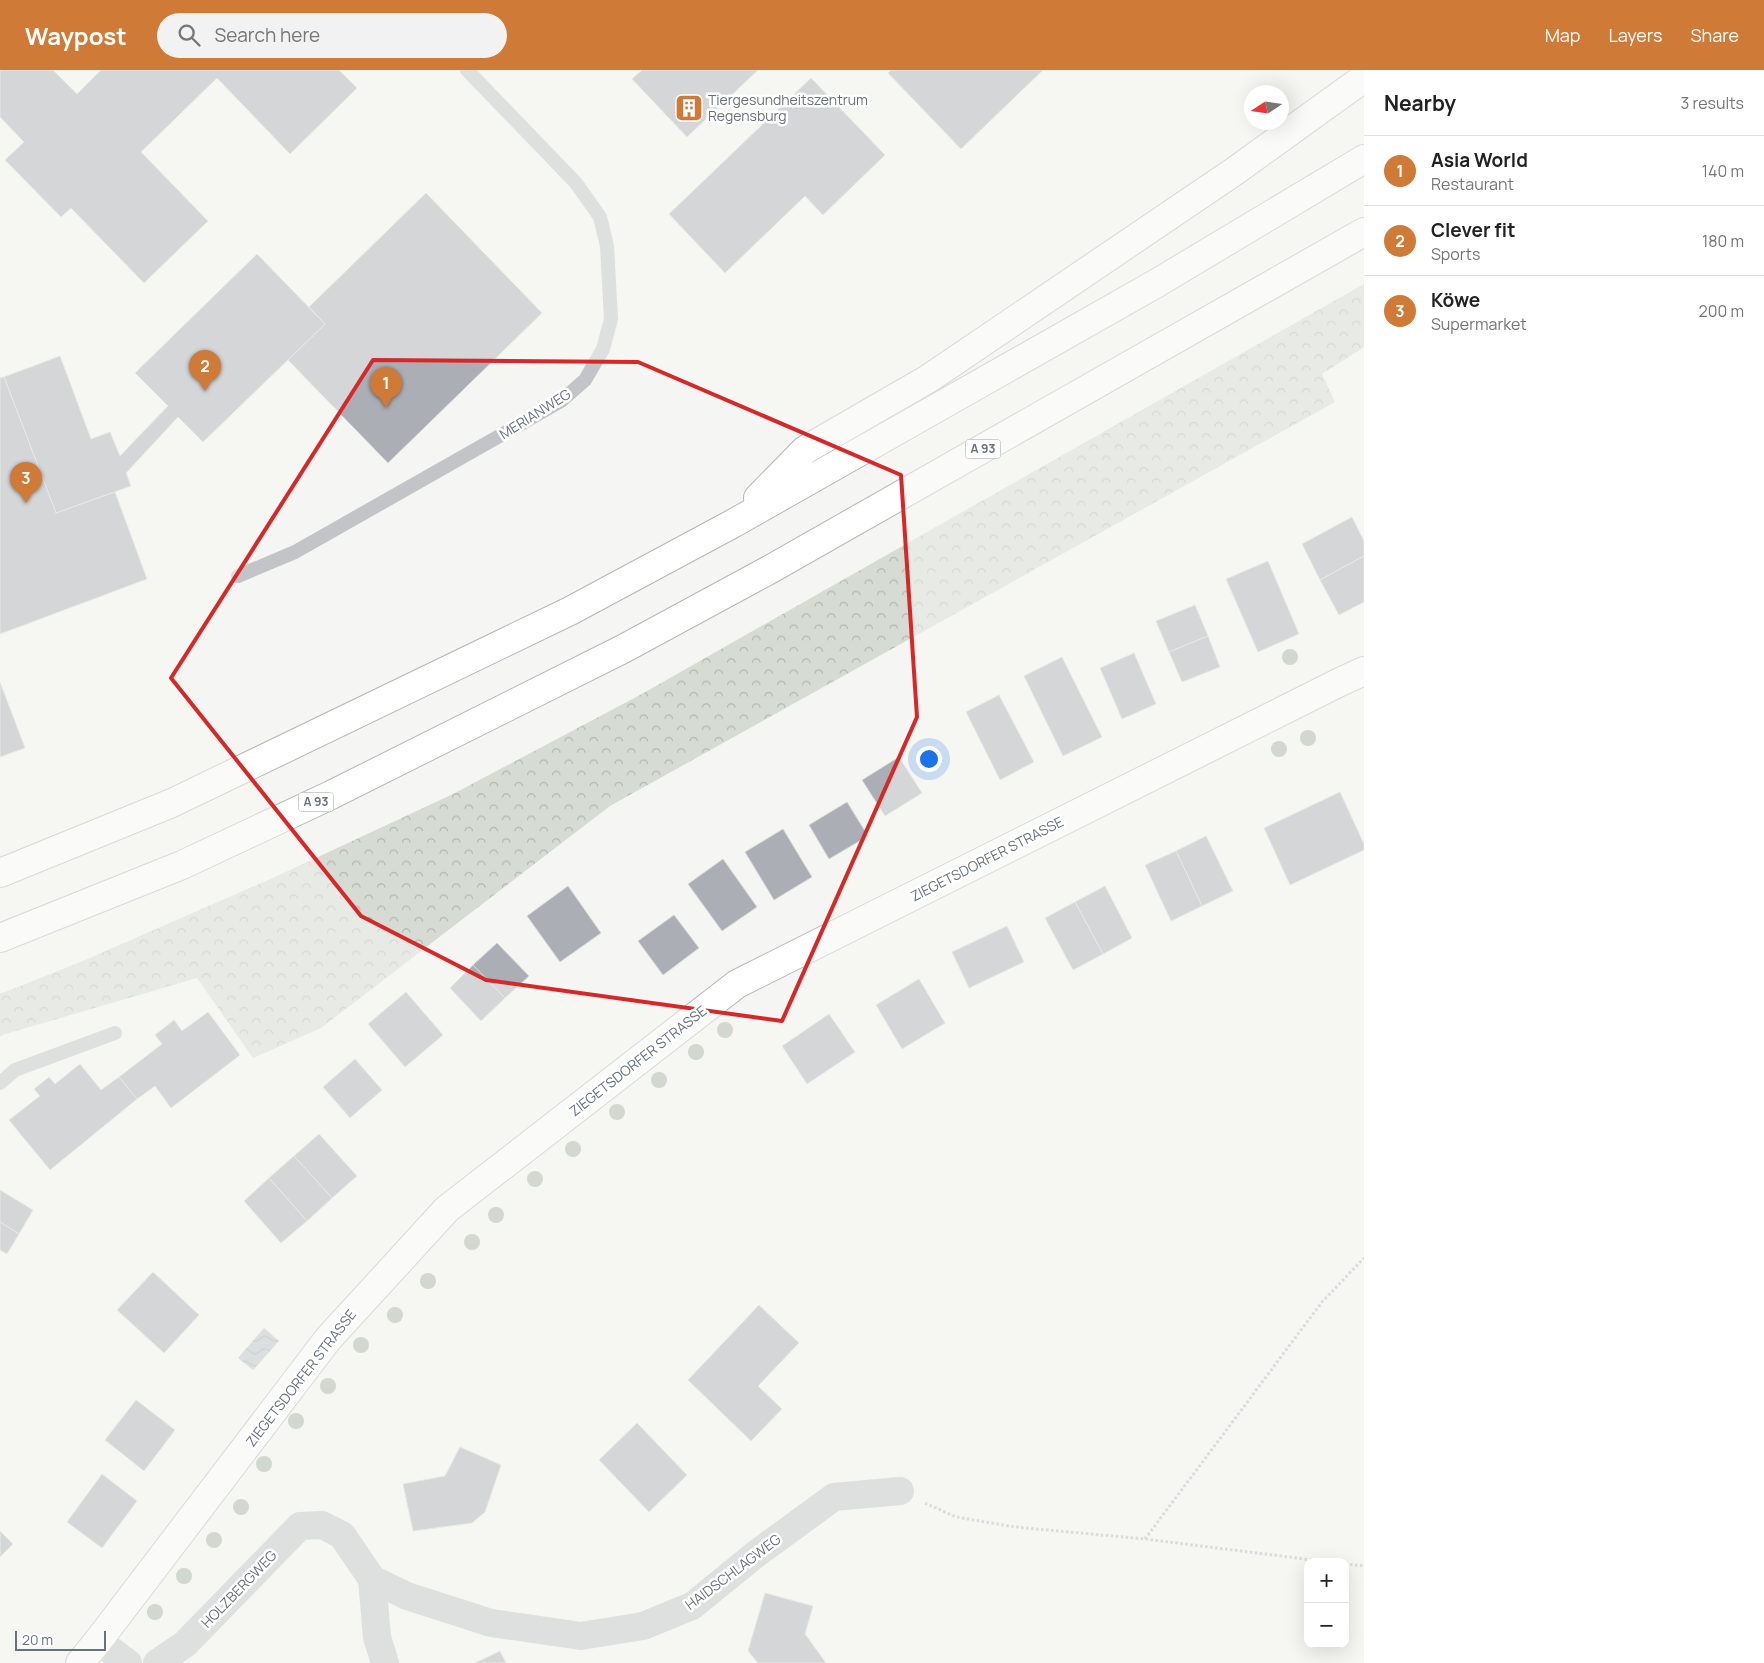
<!DOCTYPE html>
<html lang="en">
<head>
<meta charset="utf-8">
<style>
  body { margin:0; font-family:Manrope,sans-serif; background:#f2f2f2; color:#222 }
  .controls { position:absolute; right:15px; bottom:15px; display:grid; overflow:hidden; border-radius:10px; box-shadow:0 5px 20px #0002 }
  .controls button { width:45px; height:45px; display:grid; place-items:center; padding:0; border:0; border-bottom:1px solid #e0e0e0; background:#fff; color:#222; font:25px sans-serif }
  .compass { position:absolute; left:1244px; top:15px; width:45px; height:45px; border-radius:50%; background:#fff; box-shadow:0 5px 20px #0002; rotate:258deg }
  .scale { position:absolute; left:15px; bottom:12px; width:91px; box-sizing:border-box; padding-left:5px; border:2px solid #687180; border-top:0; font-size:14px; line-height:18px; white-space:nowrap; color:#687180; -webkit-text-stroke:4px #fff; paint-order:stroke }
  .you { position:absolute; left:928px; top:688px; width:18px; height:18px; margin:-12px; border:4px solid #fff; border-radius:50%; background:#1a73e8; box-shadow:0 0 0 8px #1a73e833 }
  .badge { display:grid; place-items:center; width:32px; height:32px; border-radius:50%; background:#d07a38; color:#fff; font-size:16px; font-weight:700 }
  .pin { position:absolute; translate:-50% -41px; filter:drop-shadow(0 1px 2px #0008) }
  .pin::after { content:''; position:absolute; top:26px; width:18px; height:15px; background:inherit; clip-path:polygon(0 0,100% 0,50% 100%) }
  .list { margin:0; padding:0; list-style:none }
  h2 { display:flex; justify-content:space-between; align-items:center; height:65px; margin:0; padding:0 20px; font-size:21px }
  h2 small { font-size:16px; font-weight:400; color:#767676 }
  .list li { display:grid; grid-template-columns:32px 1fr auto; gap:15px; align-items:center; box-sizing:border-box; height:70px; padding:0 20px; border-top:1px solid #e0e0e0 }
  .list b { display:block; font-size:19px; white-space:nowrap }
  .list p { margin:0; font-size:16px; white-space:nowrap; color:#767676 }
  .list em { font-size:16px; font-style:normal; color:#767676 }
  .icon { flex:none; width:28px; height:28px; fill:none; stroke:currentColor; stroke-width:2; stroke-linecap:round; stroke-linejoin:round }
  .map { position:relative; flex:none; width:1364px; height:1593px; overflow:hidden }
  header { display:flex; align-items:center; gap:30px; box-sizing:border-box; height:70px; padding:0 25px; background:#d07a38; color:#fff }
  header strong { font-size:24px }
  nav { display:flex; gap:28px; margin-inline-start:auto; font-size:18px }
  .search { width:350px; height:45px; background:#f2f2f2; display:flex; align-items:center; gap:12px; box-sizing:border-box; padding:0 18px; border-radius:28px; color:#767676; font-size:19px }
  main { display:flex }
  aside { flex:1; background:#fff }
  .map>svg:first-child { display:block }
  .forest { fill:url(#forest-crowns) }
  .water { fill:url(#water-waves) }
  .building { fill:#abafb5; stroke:#d7d7d5 }
  .lines { fill:none; stroke-linecap:round; stroke-linejoin:round }
  .secondary-casing { stroke:#b4b7bc; stroke-width:30 }
  .highway-casing { stroke:#b4b6ba; stroke-width:30 }
  .path { stroke:#b9bbbe; stroke-width:3; stroke-dasharray:2.5 2.5; stroke-linecap:butt }
  .lane { stroke:#c2c4c7; stroke-width:14 }
  .street { stroke:#c2c4c7; stroke-width:28 }
  .secondary { stroke:#fff; stroke-width:28 }
  .highway { stroke:#fff; stroke-width:28 }
  .tree { fill:#a6b1a5 }
  .marked { fill:none; stroke:#d62828; stroke-width:4; stroke-linejoin:round }
  .labels { text-anchor:middle; stroke-width:5; stroke-linejoin:round; paint-order:stroke }
  .shield { fill:#fff; stroke:#959ca6; stroke-width:1 }
  .shield-label { font-size:12px; font-weight:bold; fill:#687180 }
  .poi-label { font-size:14px; fill:#687180; stroke:#fff; text-anchor:start }
  .street-label { font-size:14px; fill:#687180; stroke:#fff }
</style>
</head>
<body>
<header>
<strong>Waypost</strong>
<div class="search"><svg class="icon" aria-label="search" viewBox="0 0 24 24"><circle cx="10" cy="10" r="6"/><path d="M15 15l6 6"/></svg>Search here</div>
<nav><a>Map</a><a>Layers</a><a>Share</a></nav>
</header>
<main>
<div class="map">
<svg width="1364" height="1593" viewBox="0 0 1364 1593">
  <defs>
    <pattern id="forest-crowns" width="20" height="18" patternUnits="userSpaceOnUse" patternTransform="scale(1.25)"><rect width="20" height="18" fill="#d6dcd4"/><path d="M2 6a3 3 0 1 1 6 0M12 15a3 3 0 1 1 6 0" fill="none" stroke="#b1b7b1"/></pattern>
    <pattern id="water-waves" width="16" height="10" patternUnits="userSpaceOnUse" patternTransform="scale(1.25)"><rect width="16" height="10" fill="#bdc4ca"/><path d="M0 5q4-4 8 0t8 0" fill="none" stroke="#9da4a9"/></pattern>
  </defs>
  <rect width="100%" height="100%" fill="#f5f6f3"/>
  <!-- forest -->
  <path class="forest" d="M 1364,214 L 1364,277 L 1322,304 L 1335,332 L 610,736 L 321,958 L 253,988 L 197,908 L 2,965 L 0,967 L 0,924 L 83,891 L 275,807 L 453,724 L 640,625 Z"/>
  <!-- water -->
  <path class="water" d="M 264,1258 L 279,1271 L 253,1300 L 238,1288 Z"/>
  <!-- building -->
  <g class="building">
    <path d="M 0,0 L 53,0 L 77,24 L 101,0 L 339,0 L 357,18 L 290,84 L 217,8 L 141,82 L 208,151 L 144,213 L 71,138 L 61,147 L 5,90 L 24,72 L 0,47 Z"/>
    <path d="M 642,0 L 758,0 L 687,67 L 632,9 Z"/>
    <path d="M 891,0 L 1043,0 L 961,79 L 888,3 Z"/>
    <path d="M 811,8 L 885,85 L 823,145 L 805,126 L 725,203 L 669,144 Z"/>
    <path d="M 426,123 L 542,243 L 388,393 L 288,290 L 325,254 L 309,237 Z"/>
    <path d="M 257,184 L 325,254 L 203,372 L 178,347 L 126,403 L 131,416 L 56,443 L 4,307 L 60,286 L 91,369 L 110,362 L 120,386 L 168,336 L 135,303 Z"/>
    <path d="M 4,307 L 56,443 L 115,422 L 147,509 L 0,564 L 0,308 Z"/>
    <path d="M 1352,447 L 1364,471 L 1364,486 L 1320,510 L 1302,474 Z"/>
    <path d="M 1364,486 L 1364,532 L 1339,545 L 1320,510 Z"/>
    <path d="M 1268,491 L 1299,564 L 1258,582 L 1226,509 Z"/>
    <path d="M 1195,535 L 1208,566 L 1169,582 L 1156,551 Z"/>
    <path d="M 1208,566 L 1220,597 L 1182,612 L 1169,582 Z"/>
    <path d="M 1134,583 L 1156,634 L 1122,649 L 1100,598 Z"/>
    <path d="M 1062,587 L 1102,667 L 1063,686 L 1024,606 Z"/>
    <path d="M 0,612 L 25,678 L 0,687 Z"/>
    <path d="M 999,625 L 1034,692 L 1000,710 L 966,642 Z"/>
    <path d="M 899,687 L 922,723 L 885,746 L 862,710 Z"/>
    <path d="M 1340,722 L 1364,774 L 1364,780 L 1290,815 L 1264,758 Z"/>
    <path d="M 847,732 L 868,766 L 829,789 L 809,755 Z"/>
    <path d="M 783,759 L 812,807 L 774,830 L 745,782 Z"/>
    <path d="M 1206,766 L 1233,821 L 1202,836 L 1176,781 Z"/>
    <path d="M 1176,781 L 1202,836 L 1171,851 L 1145,795 Z"/>
    <path d="M 723,789 L 757,837 L 722,861 L 688,814 Z"/>
    <path d="M 568,816 L 601,863 L 560,892 L 527,846 Z"/>
    <path d="M 1105,816 L 1132,868 L 1103,884 L 1075,832 Z"/>
    <path d="M 1075,832 L 1103,884 L 1073,900 L 1045,848 Z"/>
    <path d="M 674,845 L 699,878 L 663,905 L 638,871 Z"/>
    <path d="M 1007,856 L 1024,892 L 969,918 L 952,882 Z"/>
    <path d="M 497,873 L 529,906 L 505,928 L 473,895 Z"/>
    <path d="M 473,895 L 505,928 L 481,951 L 450,918 Z"/>
    <path d="M 919,909 L 945,953 L 902,979 L 876,935 Z"/>
    <path d="M 406,922 L 443,965 L 405,997 L 368,954 Z"/>
    <path d="M 208,942 L 240,985 L 171,1038 L 155,1016 L 137,1029 L 119,1007 L 162,974 L 155,965 L 174,950 L 182,961 Z"/>
    <path d="M 829,944 L 855,982 L 807,1014 L 782,976 Z"/>
    <path d="M 355,989 L 382,1020 L 350,1048 L 323,1017 Z"/>
    <path d="M 80,994 L 101,1020 L 119,1007 L 137,1029 L 50,1100 L 9,1050 L 40,1026 L 34,1019 L 49,1007 L 55,1014 Z"/>
    <path d="M 319,1064 L 357,1106 L 332,1128 L 294,1086 Z"/>
    <path d="M 294,1086 L 332,1128 L 307,1151 L 269,1108 Z"/>
    <path d="M 269,1108 L 307,1151 L 281,1173 L 244,1131 Z"/>
    <path d="M 0,1120 L 33,1140 L 19,1164 L 0,1152 Z"/>
    <path d="M 0,1152 L 19,1164 L 7,1184 L 0,1180 Z"/>
    <path d="M 153,1202 L 199,1245 L 164,1283 L 117,1240 Z"/>
    <path d="M 759,1235 L 799,1273 L 758,1316 L 782,1339 L 751,1371 L 688,1310 Z"/>
    <path d="M 136,1330 L 175,1360 L 144,1401 L 105,1370 Z"/>
    <path d="M 637,1353 L 687,1405 L 649,1442 L 599,1390 Z"/>
    <path d="M 460,1377 L 501,1395 L 485,1442 L 472,1453 L 413,1461 L 403,1414 L 445,1406 Z"/>
    <path d="M 102,1404 L 137,1431 L 102,1478 L 67,1452 Z"/>
    <path d="M 0,1461 L 13,1474 L 0,1487 Z"/>
    <path d="M 765,1523 L 813,1536 L 805,1564 L 826,1593 L 758,1593 L 748,1581 Z"/>
    <path d="M 500,1581 L 506,1593 L 475,1593 Z"/>
  </g>
  <g class="lines">
    <defs>
      <path id="secondary" d="M 80,1593 L 98,1571 L 328,1269 L 447,1139 L 737,914 L 1340,612 L 1364,601"/>
      <g id="highway">
        <path d="M 758,428 L 805,380 L 928,309 L 1235,101 L 1364,8"/>
        <path d="M 0,803 L 172,733 L 570,541 L 734,453 L 1157,213 L 1364,89"/>
        <path d="M 0,868 L 182,795 L 331,725 L 623,579 L 769,500 L 1364,162"/>
      </g>
    </defs>
    <!-- secondary casing -->
    <use href="#secondary" class="secondary-casing"/>
    <!-- highway casing -->
    <use href="#highway" class="highway-casing"/>
    <!-- path -->
    <g class="path">
      <path d="M 925,1433 L 956,1447 L 1015,1457 L 1145,1469 L 1329,1492"/>
      <path d="M 1145,1469 L 1322,1232 L 1364,1188"/>
      <path d="M 1345,1494 L 1364,1496"/>
    </g>
    <!-- lane -->
    <g class="lane">
      <path d="M 238,506 L 295,482 L 561,331 L 585,310 L 603,279 L 611,249 L 607,176 L 600,147 L 576,113 L 467,0"/>
      <path d="M 0,1013 L 15,1000 L 115,963"/>
    </g>
    <!-- street -->
    <g class="street">
      <path d="M 372,1509 L 377,1567 L 385,1593"/>
      <path d="M 98,1571 L 128,1593"/>
      <path d="M 157,1593 L 185,1574 L 300,1456 L 322,1455 L 342,1465 L 372,1509 L 407,1526 L 491,1553 L 581,1566 L 643,1556 L 692,1536 L 756,1484 L 834,1427 L 900,1421"/>
    </g>
    <!-- secondary -->
    <use href="#secondary" class="secondary"/>
    <!-- highway -->
    <use href="#highway" class="highway"/>
  </g>
  <!-- trees -->
  <g class="tree">
    <circle cx="1290" cy="587" r="8"/>
    <circle cx="1308" cy="668" r="8"/>
    <circle cx="1279" cy="679" r="8"/>
    <circle cx="725" cy="960" r="8"/>
    <circle cx="696" cy="982" r="8"/>
    <circle cx="659" cy="1010" r="8"/>
    <circle cx="617" cy="1042" r="8"/>
    <circle cx="573" cy="1079" r="8"/>
    <circle cx="535" cy="1109" r="8"/>
    <circle cx="496" cy="1145" r="8"/>
    <circle cx="472" cy="1172" r="8"/>
    <circle cx="428" cy="1211" r="8"/>
    <circle cx="395" cy="1245" r="8"/>
    <circle cx="361" cy="1275" r="8"/>
    <circle cx="328" cy="1316" r="8"/>
    <circle cx="296" cy="1351" r="8"/>
    <circle cx="264" cy="1394" r="8"/>
    <circle cx="241" cy="1437" r="8"/>
    <circle cx="214" cy="1470" r="8"/>
    <circle cx="184" cy="1506" r="8"/>
    <circle cx="155" cy="1542" r="8"/>
  </g>
  <!-- marked area -->
  <path d="M0 0H1364V1593H0ZM 373,290 L 638,292 L 901,405 L 917,647 L 782,951 L 486,910 L 361,846 L 171,608 Z" fill="#f5f6f3" fill-opacity=".55" fill-rule="evenodd"/>
  <path class="marked" d="M 373,290 L 638,292 L 901,405 L 917,647 L 782,951 L 486,910 L 361,846 L 171,608 Z"/>
  <!-- icons -->
  <defs>
    <symbol id="building-square" viewBox="-11 -11 22 22"><rect x="-9" y="-9" width="18" height="18" rx="4" fill="#d07a38" stroke="#fff"/><path d="M-4-6H4V6H1V3H-1V6H-4ZM-2.5-4.3h1.7v1.8h-1.7ZM.8-4.3h1.7v1.8H.8ZM-2.5-1h1.7V.8h-1.7ZM.8-1h1.7V.8H.8Z" fill="#fff"/></symbol>
  </defs>
  <g fill-rule="evenodd">
    <use href="#building-square" x="673" y="22" width="32" height="32"/>
  </g>
  <g class="labels">
    <!-- shield labels -->
    <g class="shield">
      <rect x="965.5" y="369.5" width="35" height="19" rx="4"/>
      <rect x="298.5" y="722.5" width="35" height="19" rx="4"/>
    </g>
    <g class="shield-label">
      <text x="983" y="383">A 93</text>
      <text x="316" y="736">A 93</text>
    </g>
    <!-- poi labels -->
    <g class="poi-label">
      <text x="708" y="35">Tiergesundheitszentrum<tspan x="708" dy="16">Regensburg</tspan></text>
    </g>
    <!-- street labels -->
    <g class="street-label">
      <text transform="translate(535 344) rotate(-32)" y="5">MERIANWEG</text>
      <text transform="translate(987 789) rotate(-27)" y="5">ZIEGETSDORFER STRASSE</text>
      <text transform="translate(638 991) rotate(-38)" y="5">ZIEGETSDORFER STRASSE</text>
      <text transform="translate(301 1308) rotate(-52)" y="5">ZIEGETSDORFER STRASSE</text>
      <text transform="translate(733 1502) rotate(-37)" y="5">HAIDSCHLAGWEG</text>
      <text transform="translate(239 1519) rotate(-46)" y="5">HOLZBERGWEG</text>
    </g>
  </g>
</svg>
<div class="controls">
<button>+</button>
<button>−</button>
</div>
<svg class="compass" viewBox="-18 -18 36 36"><path d="M0-13l5 13h-10z" fill="#e53935"/><path d="M0 13l5-13h-10z" fill="#767676"/></svg>
<div class="scale">20 m</div>
<div class="you"></div>
<div class="pin badge" style="left:386px;top:338px">1</div>
<div class="pin badge" style="left:205px;top:321px">2</div>
<div class="pin badge" style="left:26px;top:433px">3</div>
</div>
<aside>
<h2>Nearby<small>3 results</small></h2>
<ul class="list">
<li><span class="badge">1</span><div><b>Asia World</b><p>Restaurant</p></div><em>140 m</em></li>
<li><span class="badge">2</span><div><b>Clever fit</b><p>Sports</p></div><em>180 m</em></li>
<li><span class="badge">3</span><div><b>Köwe</b><p>Supermarket</p></div><em>200 m</em></li>
</ul>
</aside>
</main>
</body>
</html>
